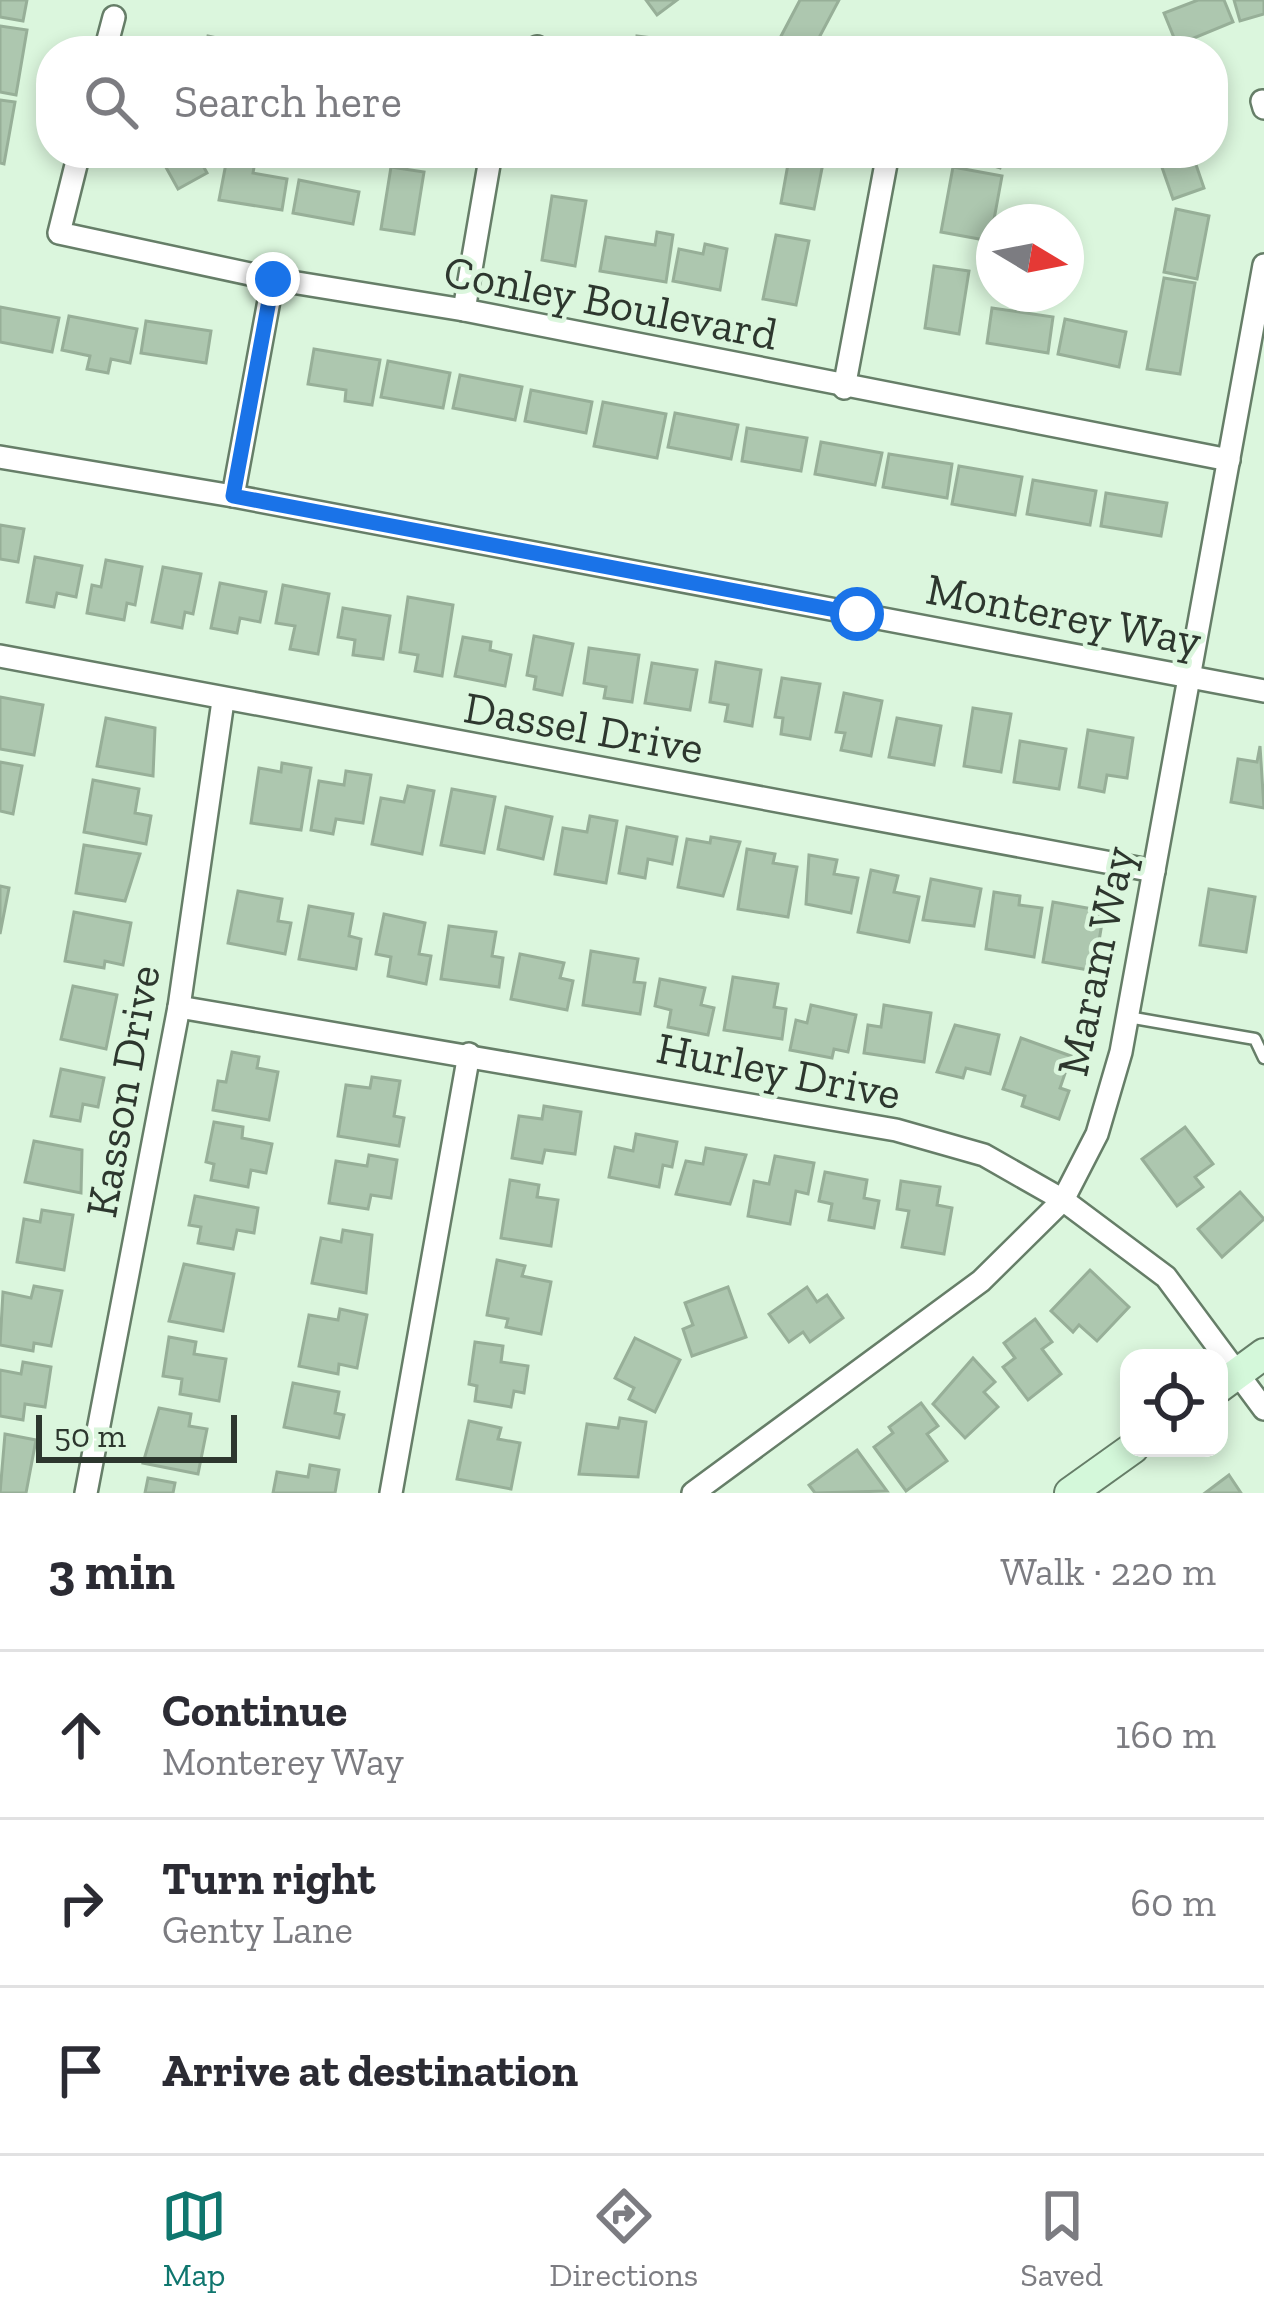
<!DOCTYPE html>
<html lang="en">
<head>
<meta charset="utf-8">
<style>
  body { margin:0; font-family:"Zilla Slab",serif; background:#f7f7f7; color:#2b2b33 }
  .controls { position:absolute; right:36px; bottom:36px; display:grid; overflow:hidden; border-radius:24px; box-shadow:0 6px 18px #0003 }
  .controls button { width:108px; height:108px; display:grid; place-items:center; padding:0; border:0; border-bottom:3px solid #e1e1e2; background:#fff; color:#2b2b33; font:60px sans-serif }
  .compass { position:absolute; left:976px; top:204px; width:108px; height:108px; border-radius:50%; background:#fff; box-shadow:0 6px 18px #0003; rotate:100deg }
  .scale { position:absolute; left:36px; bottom:30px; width:201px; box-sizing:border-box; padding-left:12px; border:6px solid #2d372e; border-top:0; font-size:33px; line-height:42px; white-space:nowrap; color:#2d372e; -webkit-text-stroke:9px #dbf6dd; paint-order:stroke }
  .stop { position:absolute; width:36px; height:36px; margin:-27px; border:9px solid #1a73e8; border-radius:50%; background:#fff }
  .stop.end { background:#1a73e8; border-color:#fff; box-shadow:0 3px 12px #0008 }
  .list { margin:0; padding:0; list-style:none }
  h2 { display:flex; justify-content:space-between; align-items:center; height:156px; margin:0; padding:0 48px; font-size:51px }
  h2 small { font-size:39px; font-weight:400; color:#7c7c81 }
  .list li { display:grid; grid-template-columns:78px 1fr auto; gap:36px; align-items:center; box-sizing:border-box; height:168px; padding:0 48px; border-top:3px solid #e1e1e2 }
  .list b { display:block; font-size:45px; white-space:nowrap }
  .list p { margin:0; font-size:39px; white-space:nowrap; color:#7c7c81 }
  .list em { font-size:39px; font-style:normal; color:#7c7c81 }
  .icon { flex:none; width:66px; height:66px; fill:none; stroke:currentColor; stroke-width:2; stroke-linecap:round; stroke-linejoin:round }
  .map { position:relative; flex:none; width:1264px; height:1493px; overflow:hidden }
  .search { position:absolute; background:#fff; box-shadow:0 6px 18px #0003; left:36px; right:36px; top:36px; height:132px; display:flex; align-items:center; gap:30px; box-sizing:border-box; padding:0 42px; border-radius:48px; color:#7c7c81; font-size:45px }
  .sheet { height:660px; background:#fff }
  nav { display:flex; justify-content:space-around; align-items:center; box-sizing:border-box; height:168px; border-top:3px solid #e1e1e2; background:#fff; font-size:33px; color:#7c7c81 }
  nav a { display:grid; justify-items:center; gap:6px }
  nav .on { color:#0f766e }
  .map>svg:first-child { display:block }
  .building { fill:#adc7af; stroke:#97af98; stroke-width:3 }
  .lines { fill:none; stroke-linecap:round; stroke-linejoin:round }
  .lane-casing { stroke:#667e68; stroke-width:15 }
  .street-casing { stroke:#667e68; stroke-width:26 }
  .secondary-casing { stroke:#667e68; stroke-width:34 }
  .lane { stroke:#fff; stroke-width:10 }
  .street { stroke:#fff; stroke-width:21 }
  .secondary { stroke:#d4f8da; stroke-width:30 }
  .route { stroke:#1a73e8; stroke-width:15 }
  .labels { text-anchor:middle; stroke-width:9; stroke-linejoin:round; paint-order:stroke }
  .street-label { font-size:45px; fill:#2d372e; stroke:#dbf6dd }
</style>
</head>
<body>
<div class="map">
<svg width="1264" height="1493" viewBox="0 0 1264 1493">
  <rect width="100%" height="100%" fill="#dbf6dd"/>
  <!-- building -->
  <g class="building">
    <path d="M 0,0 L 27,0 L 23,21 L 0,17 Z"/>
    <path d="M 646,0 L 677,0 L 657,15 Z"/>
    <path d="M 800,0 L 839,0 L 812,51 L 779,40 Z"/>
    <path d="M 1198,0 L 1224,0 L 1233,22 L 1177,45 L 1164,13 Z"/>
    <path d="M 1234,0 L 1264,0 L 1264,14 L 1240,21 Z"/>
    <path d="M 0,26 L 27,30 L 16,95 L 0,92 Z"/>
    <path d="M 208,36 L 270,50 L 269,51 L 205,51 Z"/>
    <path d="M 637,36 L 684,42 L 682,51 L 636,51 Z"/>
    <path d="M 1026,43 L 1058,48 L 1057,51 L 1025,51 Z"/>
    <path d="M 0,100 L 15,102 L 4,164 L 0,163 Z"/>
    <path d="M 158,153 L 196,153 L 207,173 L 178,189 Z"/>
    <path d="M 228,153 L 256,156 L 253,173 L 287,179 L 282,210 L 219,200 Z"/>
    <path d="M 583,153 L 628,153 L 626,162 Z"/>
    <path d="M 790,153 L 825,153 L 814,209 L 781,203 Z"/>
    <path d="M 969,153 L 1005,153 L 1000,168 L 968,158 Z"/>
    <path d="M 1157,153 L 1192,153 L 1204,188 L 1173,199 Z"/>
    <path d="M 391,167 L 424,172 L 414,234 L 381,229 Z"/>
    <path d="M 953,167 L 1002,176 L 990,241 L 941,232 Z"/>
    <path d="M 299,180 L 359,192 L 353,224 L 293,213 Z"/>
    <path d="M 552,196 L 586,201 L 575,266 L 542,260 Z"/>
    <path d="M 1176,209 L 1209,216 L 1197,279 L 1164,272 Z"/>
    <path d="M 657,232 L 673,235 L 666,282 L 600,271 L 606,237 L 655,245 Z"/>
    <path d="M 776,235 L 809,241 L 796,305 L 763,299 Z"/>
    <path d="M 705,244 L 727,249 L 720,290 L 673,281 L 679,249 L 703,254 Z"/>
    <path d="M 934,266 L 969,271 L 959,334 L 925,328 Z"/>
    <path d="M 1164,278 L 1195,283 L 1180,374 L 1147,369 Z"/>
    <path d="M 0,307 L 59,318 L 52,352 L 0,342 Z"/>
    <path d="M 992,308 L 1053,317 L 1048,353 L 987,343 Z"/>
    <path d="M 69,316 L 137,329 L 130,363 L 111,359 L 108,373 L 87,369 L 90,356 L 62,350 Z"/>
    <path d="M 1065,319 L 1126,332 L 1119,367 L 1058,354 Z"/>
    <path d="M 146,321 L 211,331 L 206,363 L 141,353 Z"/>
    <path d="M 314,349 L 380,360 L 372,405 L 345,401 L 346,390 L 308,384 Z"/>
    <path d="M 388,361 L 450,373 L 443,408 L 381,397 Z"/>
    <path d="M 460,375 L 522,387 L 515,420 L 453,408 Z"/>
    <path d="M 531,390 L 592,402 L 586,433 L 525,421 Z"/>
    <path d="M 603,402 L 666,414 L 657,458 L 594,446 Z"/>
    <path d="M 675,413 L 738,425 L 731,459 L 668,447 Z"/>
    <path d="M 747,428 L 807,438 L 801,471 L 742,461 Z"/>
    <path d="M 821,442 L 882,453 L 875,485 L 815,474 Z"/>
    <path d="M 889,454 L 952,464 L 947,498 L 883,487 Z"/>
    <path d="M 959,466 L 1022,477 L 1015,515 L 952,504 Z"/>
    <path d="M 1033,480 L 1096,491 L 1090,525 L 1027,514 Z"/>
    <path d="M 1106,493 L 1167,503 L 1161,536 L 1101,526 Z"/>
    <path d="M 0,525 L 24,529 L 18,562 L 0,559 Z"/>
    <path d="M 35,557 L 82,566 L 76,597 L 57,593 L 54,607 L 27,602 Z"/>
    <path d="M 106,560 L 142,567 L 135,605 L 127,603 L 124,620 L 87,613 L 92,585 L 101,587 Z"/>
    <path d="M 163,567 L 201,574 L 193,614 L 185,612 L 182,628 L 152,622 Z"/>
    <path d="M 220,583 L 266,592 L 260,622 L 240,618 L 237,633 L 211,628 Z"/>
    <path d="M 283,585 L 329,594 L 318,654 L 290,649 L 295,626 L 276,623 Z"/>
    <path d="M 408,597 L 453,605 L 442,676 L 415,671 L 418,655 L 400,652 Z"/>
    <path d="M 343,608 L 390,616 L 383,659 L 353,655 L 355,640 L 338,637 Z"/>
    <path d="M 534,636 L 573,644 L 562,695 L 534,689 L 536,677 L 527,675 Z"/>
    <path d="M 463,637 L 491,642 L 490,650 L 511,655 L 505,686 L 455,676 Z"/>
    <path d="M 589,648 L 639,655 L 632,702 L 604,698 L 606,687 L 584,683 Z"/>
    <path d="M 716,662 L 761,670 L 752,726 L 725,721 L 728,705 L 710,702 Z"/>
    <path d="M 652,663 L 697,670 L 690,710 L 645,703 Z"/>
    <path d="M 782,678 L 820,684 L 810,739 L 781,734 L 783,718 L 775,717 Z"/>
    <path d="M 844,693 L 882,701 L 871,756 L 841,750 L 845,733 L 836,732 Z"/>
    <path d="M 0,697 L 43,705 L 34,755 L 0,749 Z"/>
    <path d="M 973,708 L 1011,714 L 1001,772 L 964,766 Z"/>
    <path d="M 106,718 L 155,728 L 153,776 L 97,766 Z"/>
    <path d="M 897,718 L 941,726 L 934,765 L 889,757 Z"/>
    <path d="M 1088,730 L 1133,738 L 1127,778 L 1107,775 L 1104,792 L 1079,787 Z"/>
    <path d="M 1020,741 L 1066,749 L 1059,789 L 1014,782 Z"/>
    <path d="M 1260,746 L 1264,808 L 1231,802 L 1238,759 L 1257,762 Z"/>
    <path d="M 0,762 L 22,766 L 13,814 L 0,811 Z"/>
    <path d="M 282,763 L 311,768 L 301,830 L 251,823 L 259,768 L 281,772 Z"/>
    <path d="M 346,771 L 371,775 L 363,823 L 336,819 L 333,834 L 311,830 L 319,781 L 344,785 Z"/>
    <path d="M 93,780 L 139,789 L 135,813 L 151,816 L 146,844 L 84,832 Z"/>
    <path d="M 408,786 L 434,791 L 422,854 L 372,844 L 381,798 L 404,802 Z"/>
    <path d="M 452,789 L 495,797 L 484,853 L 441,845 Z"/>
    <path d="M 506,807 L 552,817 L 543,859 L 498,849 Z"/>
    <path d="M 590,816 L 617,821 L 606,883 L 555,874 L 563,828 L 587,832 Z"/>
    <path d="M 627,827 L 677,837 L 672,864 L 648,859 L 645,878 L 619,873 Z"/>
    <path d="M 711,837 L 740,842 L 723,896 L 678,887 L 687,839 L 710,843 Z"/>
    <path d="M 84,845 L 140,854 L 125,901 L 76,893 Z"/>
    <path d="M 747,849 L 775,854 L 773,863 L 797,867 L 788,917 L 738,909 Z"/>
    <path d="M 809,855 L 837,860 L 834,874 L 858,878 L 851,913 L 806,904 Z"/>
    <path d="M 871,870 L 898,876 L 894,892 L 919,897 L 909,942 L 858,932 Z"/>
    <path d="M 931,879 L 981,889 L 974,926 L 923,920 Z"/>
    <path d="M 0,886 L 9,888 L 0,934 Z"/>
    <path d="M 1209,889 L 1255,897 L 1246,952 L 1200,945 Z"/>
    <path d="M 238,891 L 282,899 L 278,921 L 291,923 L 285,954 L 228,943 Z"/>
    <path d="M 994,892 L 1020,896 L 1019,905 L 1042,908 L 1034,957 L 986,949 Z"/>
    <path d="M 1053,902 L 1104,911 L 1094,971 L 1043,962 Z"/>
    <path d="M 309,906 L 353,914 L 349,936 L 361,939 L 356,969 L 299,959 Z"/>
    <path d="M 74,912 L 131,923 L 123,965 L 105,961 L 104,968 L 65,961 Z"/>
    <path d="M 384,914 L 425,923 L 419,954 L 431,956 L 426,984 L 388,976 L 391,957 L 376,954 Z"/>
    <path d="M 449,926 L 496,932 L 492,956 L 503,958 L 499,987 L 441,979 Z"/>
    <path d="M 591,951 L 638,959 L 634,982 L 645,983 L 640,1014 L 583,1005 Z"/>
    <path d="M 520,954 L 564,963 L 560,978 L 573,981 L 567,1010 L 511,999 Z"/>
    <path d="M 733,977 L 778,984 L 774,1007 L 786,1009 L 782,1039 L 724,1030 Z"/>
    <path d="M 660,979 L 705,988 L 701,1005 L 714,1008 L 708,1035 L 668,1027 L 671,1010 L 655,1006 Z"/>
    <path d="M 73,986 L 117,995 L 106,1049 L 61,1039 Z"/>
    <path d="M 811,1005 L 856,1015 L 848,1052 L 834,1049 L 832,1058 L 790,1050 L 796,1020 L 807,1023 Z"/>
    <path d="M 884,1005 L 931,1013 L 924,1062 L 864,1053 L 868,1025 L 881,1027 Z"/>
    <path d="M 955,1025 L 999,1035 L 990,1074 L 966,1068 L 963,1078 L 937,1072 Z"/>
    <path d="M 1021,1038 L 1071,1056 L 1060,1088 L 1069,1091 L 1059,1119 L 1022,1106 L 1025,1096 L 1003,1089 Z"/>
    <path d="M 232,1052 L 259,1057 L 257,1068 L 278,1072 L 269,1120 L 213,1110 L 218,1081 L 226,1082 Z"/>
    <path d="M 61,1069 L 104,1078 L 98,1107 L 83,1104 L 80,1121 L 51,1116 Z"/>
    <path d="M 372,1077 L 400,1081 L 394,1116 L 404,1118 L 399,1146 L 338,1136 L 346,1085 L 370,1088 Z"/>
    <path d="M 544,1106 L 581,1112 L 575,1154 L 545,1150 L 542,1163 L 512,1158 L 519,1116 L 542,1119 Z"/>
    <path d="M 214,1122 L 243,1127 L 242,1138 L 272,1144 L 266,1173 L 251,1170 L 248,1187 L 211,1180 L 214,1164 L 206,1162 Z"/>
    <path d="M 1185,1127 L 1213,1164 L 1195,1177 L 1203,1187 L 1177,1206 L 1142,1159 Z"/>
    <path d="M 636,1134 L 677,1142 L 672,1167 L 663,1165 L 659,1187 L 609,1177 L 615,1147 L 633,1151 Z"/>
    <path d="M 34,1141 L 82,1150 L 81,1193 L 25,1182 Z"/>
    <path d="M 706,1148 L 746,1155 L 730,1204 L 676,1194 L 686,1161 L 703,1164 Z"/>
    <path d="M 369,1155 L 397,1160 L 391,1198 L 371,1195 L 368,1209 L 329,1203 L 336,1161 L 367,1166 Z"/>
    <path d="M 775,1156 L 814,1163 L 808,1194 L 796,1191 L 790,1224 L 748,1216 L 754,1181 L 769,1184 Z"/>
    <path d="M 825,1172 L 867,1180 L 864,1198 L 879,1201 L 874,1228 L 829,1220 L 832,1204 L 819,1201 Z"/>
    <path d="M 510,1180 L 539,1185 L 537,1197 L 558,1200 L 551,1246 L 501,1238 Z"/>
    <path d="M 901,1181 L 940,1187 L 937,1205 L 952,1208 L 944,1254 L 902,1247 L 909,1211 L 897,1209 Z"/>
    <path d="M 1240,1192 L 1264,1219 L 1222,1257 L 1198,1229 Z"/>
    <path d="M 195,1196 L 258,1208 L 254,1233 L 237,1230 L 233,1249 L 198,1243 L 201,1227 L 189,1225 Z"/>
    <path d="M 42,1210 L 73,1215 L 64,1270 L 17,1262 L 24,1219 L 40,1222 Z"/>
    <path d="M 343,1230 L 372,1235 L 366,1293 L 312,1283 L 321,1238 L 341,1242 Z"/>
    <path d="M 497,1260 L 525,1266 L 522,1276 L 551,1282 L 541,1334 L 506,1327 L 508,1319 L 487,1315 Z"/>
    <path d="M 184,1264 L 234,1274 L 223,1331 L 169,1321 Z"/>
    <path d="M 1090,1270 L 1129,1307 L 1097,1341 L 1079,1325 L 1073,1332 L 1051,1311 Z"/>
    <path d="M 34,1286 L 62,1291 L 51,1346 L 34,1343 L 33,1351 L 0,1345 L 3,1292 L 31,1298 Z"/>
    <path d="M 728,1287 L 746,1337 L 692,1356 L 683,1329 L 693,1325 L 685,1303 Z"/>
    <path d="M 807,1287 L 817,1302 L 827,1295 L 843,1318 L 810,1342 L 803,1332 L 789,1342 L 769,1314 Z"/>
    <path d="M 340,1309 L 367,1315 L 357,1368 L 339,1364 L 338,1374 L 299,1366 L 309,1315 L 338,1320 Z"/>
    <path d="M 1035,1319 L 1052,1342 L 1042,1349 L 1061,1374 L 1028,1400 L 1003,1367 L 1015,1358 L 1004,1343 Z"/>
    <path d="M 169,1337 L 196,1342 L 194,1354 L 226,1359 L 219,1401 L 180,1394 L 182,1379 L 163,1376 Z"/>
    <path d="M 635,1338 L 680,1360 L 655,1412 L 629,1399 L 634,1388 L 615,1378 Z"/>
    <path d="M 475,1342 L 503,1346 L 501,1362 L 528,1366 L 524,1393 L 514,1391 L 511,1407 L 475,1401 L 477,1386 L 469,1384 Z"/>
    <path d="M 973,1358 L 995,1382 L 984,1392 L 998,1407 L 965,1438 L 933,1404 Z"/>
    <path d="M 23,1362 L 51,1367 L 45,1407 L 25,1404 L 23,1420 L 0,1416 L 0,1370 L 21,1374 Z"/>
    <path d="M 293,1383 L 339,1392 L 335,1413 L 344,1415 L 339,1438 L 284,1427 Z"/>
    <path d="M 921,1403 L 938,1426 L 927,1434 L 947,1461 L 906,1491 L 874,1447 L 893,1433 L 889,1427 Z"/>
    <path d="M 159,1408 L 191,1414 L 189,1426 L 207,1429 L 198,1474 L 143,1463 Z"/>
    <path d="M 620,1418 L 646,1422 L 638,1477 L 579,1474 L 587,1424 L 618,1428 Z"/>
    <path d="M 469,1421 L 501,1428 L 498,1439 L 520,1443 L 511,1489 L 457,1479 Z"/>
    <path d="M 5,1434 L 36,1440 L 26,1493 L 0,1493 Z"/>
    <path d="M 857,1450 L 887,1491 L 815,1493 L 809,1485 Z"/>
    <path d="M 310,1465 L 339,1470 L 335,1493 L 273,1493 L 277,1472 L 308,1477 Z"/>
    <path d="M 1229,1475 L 1241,1493 L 1205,1493 Z"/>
    <path d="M 148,1478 L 175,1483 L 173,1493 L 145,1493 Z"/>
  </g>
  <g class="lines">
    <defs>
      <path id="lane" d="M 1128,1017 L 1255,1039 L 1264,1058"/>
      <g id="street">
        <path d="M 105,51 L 114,17"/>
        <path d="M 535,51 L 537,47"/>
        <path d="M 1262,101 L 1264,108"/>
        <path d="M 79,153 L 59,233 L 273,279 L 464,310 L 1229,460"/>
        <path d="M 464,310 L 491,153"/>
        <path d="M 844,388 L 888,153"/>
        <path d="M 0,457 L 233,496 L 1264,691"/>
        <path d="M 233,496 L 273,279"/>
        <path d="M 0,656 L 1154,871"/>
        <path d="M 179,1007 L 896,1130 L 984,1155 L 1063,1200 L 1166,1277 L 1264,1409"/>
        <path d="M 86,1493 L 179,1007 L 223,701"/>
        <path d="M 391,1493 L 469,1054"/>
        <path d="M 693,1493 L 981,1281 L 1063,1200 L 1097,1134 L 1121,1052 L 1264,265"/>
      </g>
      <g id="secondary">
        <path d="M 1219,1387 L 1264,1354"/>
        <path d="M 1070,1493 L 1133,1448"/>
      </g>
    </defs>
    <!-- lane casing -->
    <use href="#lane" class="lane-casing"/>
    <!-- street casing -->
    <use href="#street" class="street-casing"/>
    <!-- secondary casing -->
    <use href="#secondary" class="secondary-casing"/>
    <!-- lane -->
    <use href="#lane" class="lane"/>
    <!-- street -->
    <use href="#street" class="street"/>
    <!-- secondary -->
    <use href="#secondary" class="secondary"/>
  </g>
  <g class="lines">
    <!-- route -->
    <path class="route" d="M 273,279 L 233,496 L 857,614"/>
  </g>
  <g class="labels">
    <!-- street labels -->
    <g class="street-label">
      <text transform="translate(611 302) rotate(11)" y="16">Conley Boulevard</text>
      <text transform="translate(1064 614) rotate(11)" y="16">Monterey Way</text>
      <text transform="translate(584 727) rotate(10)" y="16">Dassel Drive</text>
      <text transform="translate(1095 961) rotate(-78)" y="16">Maram Way</text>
      <text transform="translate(779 1070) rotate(11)" y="16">Hurley Drive</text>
      <text transform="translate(122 1091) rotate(-80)" y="16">Kasson Drive</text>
    </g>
  </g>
</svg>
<div class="controls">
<button><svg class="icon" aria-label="locate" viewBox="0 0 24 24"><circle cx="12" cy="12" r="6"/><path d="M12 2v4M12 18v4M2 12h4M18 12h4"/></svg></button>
</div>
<svg class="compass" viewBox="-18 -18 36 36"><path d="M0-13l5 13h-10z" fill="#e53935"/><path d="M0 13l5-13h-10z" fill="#7c7c81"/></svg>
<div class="scale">50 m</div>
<div class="stop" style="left:857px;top:614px"></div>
<div class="stop end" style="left:273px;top:279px"></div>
<div class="search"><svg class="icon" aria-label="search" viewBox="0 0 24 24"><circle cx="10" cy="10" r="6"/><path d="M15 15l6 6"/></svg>Search here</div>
</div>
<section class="sheet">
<h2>3 min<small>Walk · 220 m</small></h2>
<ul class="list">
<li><svg class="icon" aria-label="ahead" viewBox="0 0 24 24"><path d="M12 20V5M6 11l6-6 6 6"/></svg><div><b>Continue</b><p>Monterey Way</p></div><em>160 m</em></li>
<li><svg class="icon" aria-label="right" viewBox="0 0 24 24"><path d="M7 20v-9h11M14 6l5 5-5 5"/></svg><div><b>Turn right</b><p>Genty Lane</p></div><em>60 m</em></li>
<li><svg class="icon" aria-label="arrive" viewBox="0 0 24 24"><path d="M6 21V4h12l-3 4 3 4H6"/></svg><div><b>Arrive at destination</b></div></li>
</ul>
</section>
<nav>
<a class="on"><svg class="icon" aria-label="map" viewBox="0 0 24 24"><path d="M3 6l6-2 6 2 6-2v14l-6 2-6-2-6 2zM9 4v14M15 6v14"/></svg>Map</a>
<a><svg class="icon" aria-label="directions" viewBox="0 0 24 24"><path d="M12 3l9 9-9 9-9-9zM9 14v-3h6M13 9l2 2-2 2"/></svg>Directions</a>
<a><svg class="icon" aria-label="saved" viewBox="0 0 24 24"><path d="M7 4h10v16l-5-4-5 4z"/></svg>Saved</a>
</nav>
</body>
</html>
